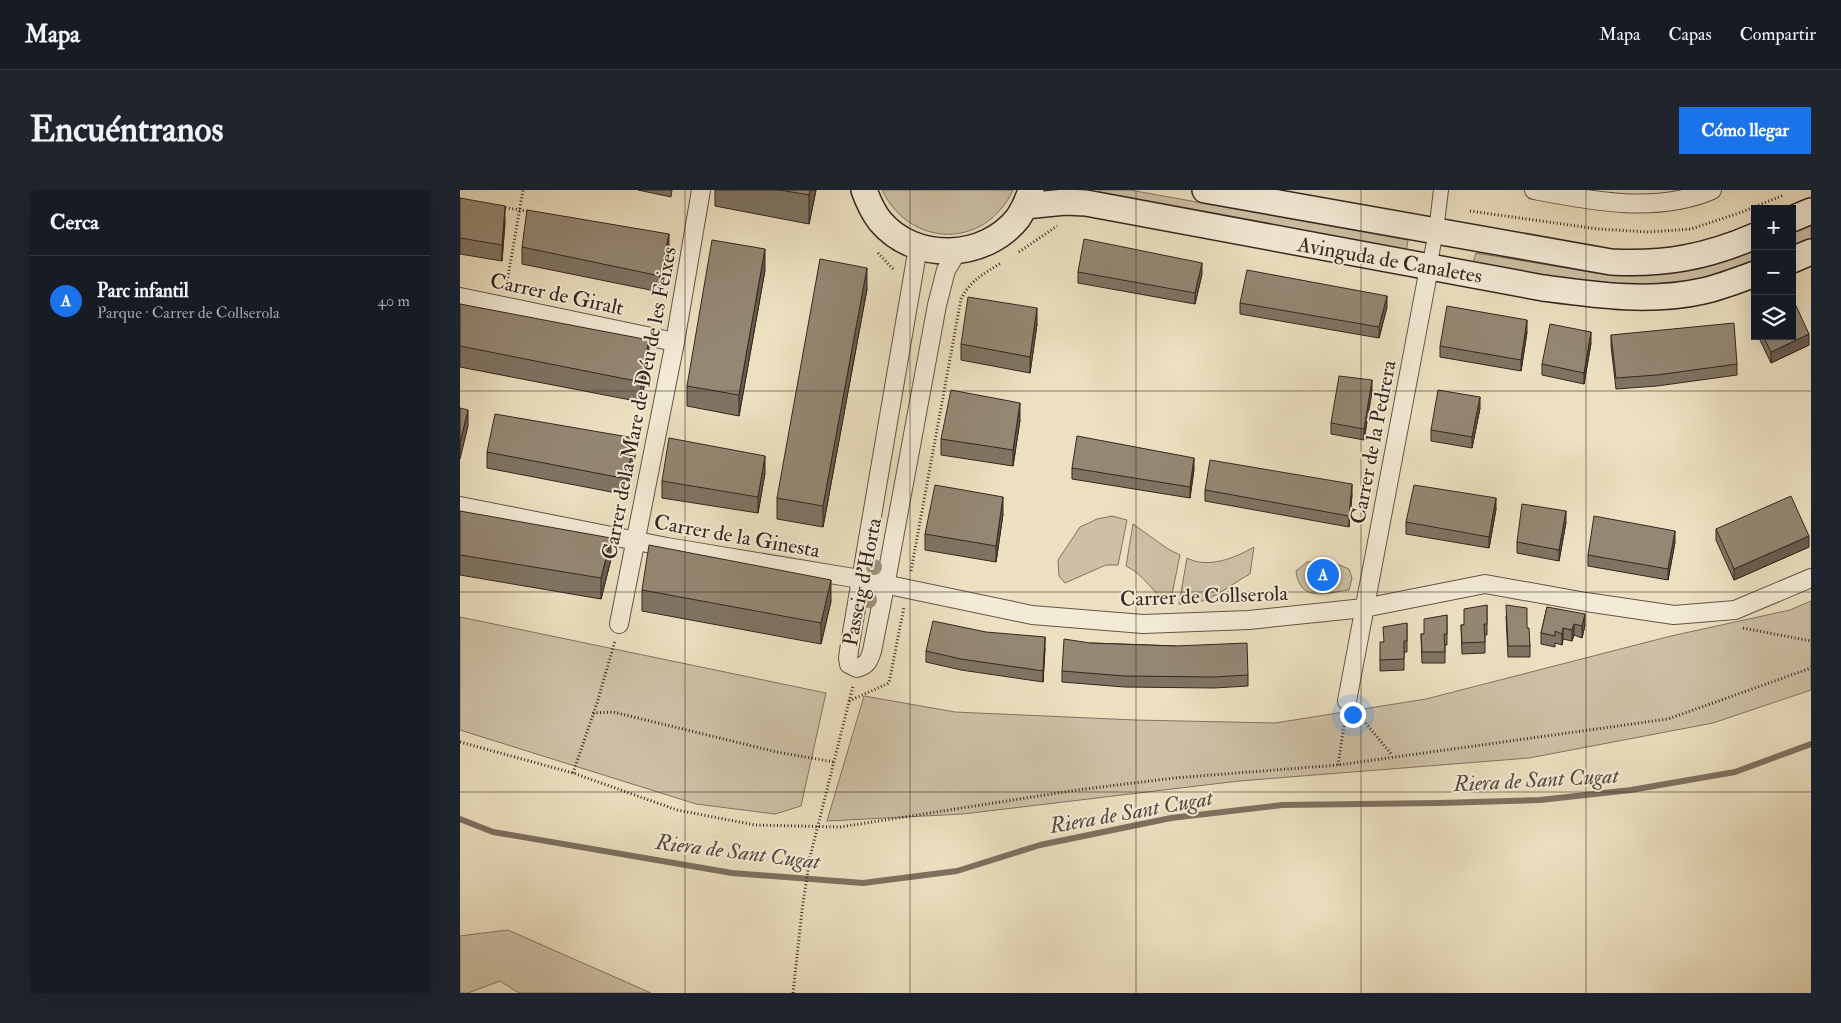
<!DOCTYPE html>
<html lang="es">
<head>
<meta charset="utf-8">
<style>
  body { margin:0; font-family:"IM FELL Double Pica",serif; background:#20242c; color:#f1f3f6 }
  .controls { position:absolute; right:15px; top:15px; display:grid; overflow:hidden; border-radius:0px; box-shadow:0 5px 20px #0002 }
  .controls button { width:45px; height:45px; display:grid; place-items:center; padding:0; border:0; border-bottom:1px solid #363941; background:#171b24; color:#f1f3f6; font:25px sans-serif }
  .you { position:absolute; left:892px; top:524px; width:18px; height:18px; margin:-12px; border:4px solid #fff; border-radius:50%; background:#1a73e8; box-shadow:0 0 0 8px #1a73e833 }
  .badge { display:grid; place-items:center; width:32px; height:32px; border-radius:50%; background:#1a73e8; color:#fff; font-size:16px; font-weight:700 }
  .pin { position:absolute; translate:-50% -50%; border:2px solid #fff; box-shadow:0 1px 5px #0006 }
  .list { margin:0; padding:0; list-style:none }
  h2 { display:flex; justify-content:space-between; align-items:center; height:65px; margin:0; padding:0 20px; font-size:21px }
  h2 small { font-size:16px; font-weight:400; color:#9ea1a6 }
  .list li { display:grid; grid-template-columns:32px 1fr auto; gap:15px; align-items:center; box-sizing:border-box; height:90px; padding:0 20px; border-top:1px solid #363941 }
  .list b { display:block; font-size:19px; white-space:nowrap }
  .list p { margin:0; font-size:16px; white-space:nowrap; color:#9ea1a6 }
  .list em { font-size:16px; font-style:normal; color:#9ea1a6 }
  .icon { flex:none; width:28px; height:28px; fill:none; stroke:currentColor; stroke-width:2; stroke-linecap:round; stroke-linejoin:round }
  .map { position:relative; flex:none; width:1351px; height:803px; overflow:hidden; border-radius:0px }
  header { display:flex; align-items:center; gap:30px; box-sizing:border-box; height:70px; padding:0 25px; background:#171b24; border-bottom:1px solid #363941 }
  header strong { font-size:24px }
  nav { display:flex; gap:28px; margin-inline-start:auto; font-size:18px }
  .intro { display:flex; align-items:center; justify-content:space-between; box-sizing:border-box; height:120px; padding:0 30px }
  h1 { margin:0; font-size:35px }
  .button { padding:12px 22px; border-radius:0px; background:#1a73e8; color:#fff; font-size:18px; font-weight:700 }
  main { display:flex; gap:30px; padding:0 30px }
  aside { flex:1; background:#171b24; border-radius:0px; box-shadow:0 5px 20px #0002 }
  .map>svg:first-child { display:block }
  .green { fill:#cdc0a5; stroke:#817362 }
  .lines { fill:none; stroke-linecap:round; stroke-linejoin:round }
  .stream { stroke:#7e7060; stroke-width:6 }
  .pedestrian-casing { stroke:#635448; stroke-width:16 }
  .minor-casing { stroke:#635448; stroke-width:20 }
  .secondary-casing { stroke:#352620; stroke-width:28 }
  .path { stroke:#352620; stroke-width:3; stroke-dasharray:1 2.5; stroke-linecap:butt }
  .pedestrian { stroke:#f3ebd6; stroke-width:14 }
  .minor { stroke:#f3ebd6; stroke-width:18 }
  .secondary { stroke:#f3ebd6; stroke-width:25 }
  .tree { fill:#9c8f7a }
  .wall { fill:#7f7463; stroke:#352620 }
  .shaded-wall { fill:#685e50; stroke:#352620 }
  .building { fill:#948773; stroke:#352620 }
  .grid { fill:none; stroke:#352620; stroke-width:1; stroke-opacity:0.55 }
  .labels { text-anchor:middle; stroke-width:4; stroke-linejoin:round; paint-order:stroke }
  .street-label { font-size:21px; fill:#352620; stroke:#f3ebd6 }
  .water-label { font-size:22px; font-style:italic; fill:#594b40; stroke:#f3ebd6 }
</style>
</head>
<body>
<header>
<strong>Mapa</strong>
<nav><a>Mapa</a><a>Capas</a><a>Compartir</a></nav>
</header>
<div class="intro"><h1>Encuéntranos</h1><a class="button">Cómo llegar</a></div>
<main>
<aside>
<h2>Cerca<small></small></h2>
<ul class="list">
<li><span class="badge">A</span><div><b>Parc infantil</b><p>Parque · Carrer de Collserola</p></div><em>40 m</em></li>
</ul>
</aside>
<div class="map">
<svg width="1351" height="803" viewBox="0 0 1351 803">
  <rect width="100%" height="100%" fill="#ece0c0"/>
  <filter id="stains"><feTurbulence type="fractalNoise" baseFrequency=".004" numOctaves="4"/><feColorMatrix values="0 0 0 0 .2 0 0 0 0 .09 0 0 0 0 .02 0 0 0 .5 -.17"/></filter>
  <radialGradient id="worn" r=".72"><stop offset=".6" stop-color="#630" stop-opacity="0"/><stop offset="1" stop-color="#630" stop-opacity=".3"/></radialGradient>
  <!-- green -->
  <g class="green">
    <path d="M 422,0 L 553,0 C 525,60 450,58 422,0 Z"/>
    <path d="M 639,0 L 670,0 L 948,50 L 946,64 L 637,8 Z"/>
    <path d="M 1351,35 L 1351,49 L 1332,57 L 1332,43 Z"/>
    <path d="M 1295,60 L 1295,73 L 1244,91 L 1171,99 L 1012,76 L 1016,63 L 1136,83 L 1172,86 L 1241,77 L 1282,65 Z"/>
    <path d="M 652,326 L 667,330 L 658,375 L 646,375 L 605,393 L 599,386 L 598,370 L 620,337 L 637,329 Z"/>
    <path d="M 673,334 L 708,359 L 720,365 L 710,414 C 693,404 685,385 666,376 Z"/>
    <path d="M 794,357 L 790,384 C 766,397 748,416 719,414 L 727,368 C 748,379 775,368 794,357 Z"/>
    <path d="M 870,371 L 889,379 L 892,388 L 889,400 C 865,403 840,413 836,381 L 847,372 Z"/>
    <path d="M 1351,411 L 1351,500 L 1253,533 L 1069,568 L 779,591 L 503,624 L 367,631 L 404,506 L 495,522 L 675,530 L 815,533 L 966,509 L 1211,446 L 1330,420 Z"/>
    <path d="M 0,427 L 366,503 L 341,616 L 315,624 L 236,614 L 0,540 Z"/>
    <path d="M 48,740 L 191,803 L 59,803 L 40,791 L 8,803 L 0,803 L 0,746 Z"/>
  </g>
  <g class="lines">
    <!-- stream -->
    <path class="stream" d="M 0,629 L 33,642 L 272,683 L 403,693 L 497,681 L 580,655 L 711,628 L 822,615 L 980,613 L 1080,610 L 1171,600 L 1275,582 L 1351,554"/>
    <defs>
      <path id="pedestrian" d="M 969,78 L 976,41 L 981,0"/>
      <g id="minor">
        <path d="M 1074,0 C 1132,11 1196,24 1252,0"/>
        <path d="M 458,57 L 390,454 L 388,468 L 389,474 L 397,478 C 407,475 409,471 412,461 L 425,396 L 477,115 L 486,80 L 497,62"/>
        <path d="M 0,107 L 215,152"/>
        <path d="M 0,316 L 207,357 L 400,389 L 572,425 L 683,434 L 789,430 L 904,418 L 1025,394 L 1126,412 L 1214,425 L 1275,420 L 1351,388"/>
        <path d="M 159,434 L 215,152 L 241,0"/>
        <path d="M 887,511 L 969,78"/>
      </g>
      <g id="secondary">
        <path d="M 404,0 C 408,11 413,22 420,31 C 455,73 525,70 558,28 C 564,19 568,10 571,0"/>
        <path d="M 745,0 L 1151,72 C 1203,75 1247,67 1295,46"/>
        <path d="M 565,16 L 605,12 L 626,13 L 1083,98 C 1136,105 1190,113 1243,101 C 1261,97 1278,90 1295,84"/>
        <path d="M 1332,29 L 1351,21"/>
        <path d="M 1332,70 L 1351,62"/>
      </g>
    </defs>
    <!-- pedestrian casing -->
    <use href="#pedestrian" class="pedestrian-casing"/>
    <!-- minor casing -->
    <use href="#minor" class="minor-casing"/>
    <!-- secondary casing -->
    <use href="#secondary" class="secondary-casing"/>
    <!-- path -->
    <g class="path">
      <path d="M 42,17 L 71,22"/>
      <path d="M 1010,21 L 1138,39 L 1189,42 L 1231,39 L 1282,22 L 1324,5"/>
      <path d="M 559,62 L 597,36"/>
      <path d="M 418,63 L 434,80"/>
      <path d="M 46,98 L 63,0"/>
      <path d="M 451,381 L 501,109 C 511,90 523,84 541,73"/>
      <path d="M 1283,438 L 1351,451"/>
      <path d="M 389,511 L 429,493 L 444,417"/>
      <path d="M 133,523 L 153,522 L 317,562 L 374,572"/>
      <path d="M 899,525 L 932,565"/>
      <path d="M 0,552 L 113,583 L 217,620 L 295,635 L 380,637 L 617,600 L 714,588 L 878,575 L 1208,529 L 1351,478"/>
      <path d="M 878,575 L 885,529"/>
      <path d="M 113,583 L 137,513 L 155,451"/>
      <path d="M 333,803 L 342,720 L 350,667 L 393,496"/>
    </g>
    <!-- pedestrian -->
    <use href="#pedestrian" class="pedestrian"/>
    <!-- minor -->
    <use href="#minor" class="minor"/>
    <!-- secondary -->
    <use href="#secondary" class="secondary"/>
  </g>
  <!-- trees -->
  <g class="tree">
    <circle cx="414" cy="377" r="8"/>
    <circle cx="409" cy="410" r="8"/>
  </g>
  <!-- wall -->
  <g class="wall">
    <path d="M 178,0 L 212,0 L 211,7 Z"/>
    <path d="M 255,0 L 356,0 L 349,34 L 255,16 Z"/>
    <path d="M 0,8 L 45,32 L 42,71 L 0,64 Z"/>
    <path d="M 62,57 L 209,60 L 200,102 L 62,74 Z"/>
    <path d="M 305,80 L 279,226 L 227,216 L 227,196 Z"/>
    <path d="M 618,82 L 742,84 L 735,114 L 618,93 Z"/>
    <path d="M 407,99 L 363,337 L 317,329 L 317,308 Z"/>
    <path d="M 780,113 L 927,117 L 919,148 L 780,124 Z"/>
    <path d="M 0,114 L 189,171 L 181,212 L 0,177 Z"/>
    <path d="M 1293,124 L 1295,124 L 1295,139 L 1293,136 Z"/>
    <path d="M 577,134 L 570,183 L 501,170 L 501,154 Z"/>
    <path d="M 1067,142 L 1061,181 L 980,167 L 980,156 Z"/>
    <path d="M 1151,145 L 1277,174 L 1277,185 L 1197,196 L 1156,199 L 1151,156 Z"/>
    <path d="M 1298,146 L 1332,146 L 1349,155 L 1311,173 Z"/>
    <path d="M 1131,153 L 1124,194 L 1082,185 L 1082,174 Z"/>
    <path d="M 912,201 L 904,250 L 871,244 L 871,233 Z"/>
    <path d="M 1020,218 L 1012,258 L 971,251 L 971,240 Z"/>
    <path d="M 560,230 L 553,276 L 481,265 L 481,249 Z"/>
    <path d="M 27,262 L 174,264 L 167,305 L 27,278 Z"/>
    <path d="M 612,278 L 734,279 L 730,308 L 612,289 Z"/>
    <path d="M 305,283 L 298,323 L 202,308 L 202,291 Z"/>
    <path d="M 745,300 L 892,305 L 889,337 L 745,311 Z"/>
    <path d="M 1036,319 L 1029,358 L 946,344 L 946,332 Z"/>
    <path d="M 0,321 L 151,369 L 141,409 L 0,385 Z"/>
    <path d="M 543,324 L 536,372 L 465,360 L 465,344 Z"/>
    <path d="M 1106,332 L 1099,371 L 1057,363 L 1057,352 Z"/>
    <path d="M 1256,339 L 1349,357 L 1274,390 L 1256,350 Z"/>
    <path d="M 1215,352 L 1208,390 L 1128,376 L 1128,365 Z"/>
    <path d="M 182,400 L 371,411 L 361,454 L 182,421 Z"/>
    <path d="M 1027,415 L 1027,445 L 1025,445 L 1025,463 L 1002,464 L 1001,435 L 1004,435 Z"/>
    <path d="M 1087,417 L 1125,435 L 1122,448 L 1114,445 L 1112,451 L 1103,449 L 1102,455 L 1095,453 L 1095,457 L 1081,454 L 1081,443 Z"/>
    <path d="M 987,425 L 987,455 L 985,455 L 985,473 L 962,473 L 961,444 L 964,444 Z"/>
    <path d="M 1046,426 L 1067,438 L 1070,456 L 1070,467 L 1048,467 Z"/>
    <path d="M 947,433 L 947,462 L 944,462 L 944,480 L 920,481 L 920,470 L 923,452 Z"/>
    <path d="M 630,453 L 716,456 L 788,485 L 788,496 L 754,498 L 664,497 L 602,492 L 602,481 Z"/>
    <path d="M 585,458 L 583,492 L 501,480 L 466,472 L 466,461 Z"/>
  </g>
  <!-- shaded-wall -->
  <g class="shaded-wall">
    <path d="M 350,0 L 356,0 L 349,34 L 349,5 Z"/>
    <path d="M 45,16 L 45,32 L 42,71 L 42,55 Z"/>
    <path d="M 209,44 L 209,60 L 200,102 L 200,86 Z"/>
    <path d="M 305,59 L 305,80 L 279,226 L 279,205 Z"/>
    <path d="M 742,73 L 742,84 L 735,114 L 735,103 Z"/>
    <path d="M 407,78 L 407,99 L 363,337 L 363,316 Z"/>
    <path d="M 927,106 L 927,117 L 919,148 L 919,137 Z"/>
    <path d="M 577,118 L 577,134 L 570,183 L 570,167 Z"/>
    <path d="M 1067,130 L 1067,142 L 1061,181 L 1061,170 Z"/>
    <path d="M 1131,142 L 1131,153 L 1124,194 L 1124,183 Z"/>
    <path d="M 1349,144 L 1349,155 L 1311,173 L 1311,162 Z"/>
    <path d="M 189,150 L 189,171 L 181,212 L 181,192 Z"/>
    <path d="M 912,190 L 912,201 L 904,250 L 904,239 Z"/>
    <path d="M 1020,207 L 1020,218 L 1012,258 L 1012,247 Z"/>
    <path d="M 560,213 L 560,230 L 553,276 L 553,260 Z"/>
    <path d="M 8,220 L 8,236 L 0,269 L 0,253 Z"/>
    <path d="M 174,248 L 174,264 L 167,305 L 167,289 Z"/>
    <path d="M 305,266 L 305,283 L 298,323 L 298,307 Z"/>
    <path d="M 734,268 L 734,279 L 730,308 L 730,297 Z"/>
    <path d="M 892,294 L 892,305 L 889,337 L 889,326 Z"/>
    <path d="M 543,307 L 543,324 L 536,372 L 536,356 Z"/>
    <path d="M 1036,308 L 1036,319 L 1029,358 L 1029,347 Z"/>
    <path d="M 1106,321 L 1106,332 L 1099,371 L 1099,360 Z"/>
    <path d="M 1215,341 L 1215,352 L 1208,390 L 1208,379 Z"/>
    <path d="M 1349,346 L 1349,357 L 1274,390 L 1274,379 Z"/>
    <path d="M 151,348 L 151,369 L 141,409 L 141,388 Z"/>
    <path d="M 371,390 L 371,411 L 361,454 L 361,433 Z"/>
    <path d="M 1125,424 L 1125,435 L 1122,448 L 1122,436 Z"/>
    <path d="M 1114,434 L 1114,445 L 1112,451 L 1112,440 Z"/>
    <path d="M 1103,438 L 1103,449 L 1102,455 L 1102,444 Z"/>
    <path d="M 585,447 L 585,458 L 583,492 L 583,481 Z"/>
  </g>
  <!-- building -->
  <g class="building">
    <path d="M 320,0 L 350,0 L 349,5 Z"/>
    <path d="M 0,8 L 45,16 L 42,55 L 0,48 Z"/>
    <path d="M 67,20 L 209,44 L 200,86 L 62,57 Z"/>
    <path d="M 624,49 L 742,73 L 735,103 L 618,82 Z"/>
    <path d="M 252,50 L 305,59 L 279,205 L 227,196 Z"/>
    <path d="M 360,69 L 407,78 L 363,316 L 317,308 Z"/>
    <path d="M 787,80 L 927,106 L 919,137 L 780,113 Z"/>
    <path d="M 508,107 L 577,118 L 570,167 L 501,154 Z"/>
    <path d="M 1332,107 L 1349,144 L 1311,162 L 1303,146 L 1332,146 Z"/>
    <path d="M 0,114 L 189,150 L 181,192 L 0,156 Z"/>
    <path d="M 987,116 L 1067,130 L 1061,170 L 980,156 Z"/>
    <path d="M 1274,133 L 1277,174 L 1197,185 L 1156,188 L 1151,145 Z"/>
    <path d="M 1090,134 L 1131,142 L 1124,183 L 1082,174 Z"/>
    <path d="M 879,186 L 912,190 L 904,239 L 871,233 Z"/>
    <path d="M 491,200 L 560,213 L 553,260 L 481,249 Z"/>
    <path d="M 978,200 L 1020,207 L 1012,247 L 971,240 Z"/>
    <path d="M 0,218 L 8,220 L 0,253 Z"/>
    <path d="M 35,224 L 174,248 L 167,289 L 27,262 Z"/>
    <path d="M 617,246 L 734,268 L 730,297 L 612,278 Z"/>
    <path d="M 209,248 L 305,266 L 298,307 L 202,291 Z"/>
    <path d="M 750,270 L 892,294 L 889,326 L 745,300 Z"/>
    <path d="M 475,295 L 543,307 L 536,356 L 465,344 Z"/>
    <path d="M 954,295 L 1036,308 L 1029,347 L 946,332 Z"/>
    <path d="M 1331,306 L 1349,346 L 1274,379 L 1256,339 Z"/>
    <path d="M 1062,314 L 1106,321 L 1099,360 L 1057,352 Z"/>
    <path d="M 0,321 L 151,348 L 141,388 L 0,365 Z"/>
    <path d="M 1134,326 L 1215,341 L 1208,379 L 1128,365 Z"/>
    <path d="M 189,355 L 371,390 L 361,433 L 182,400 Z"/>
    <path d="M 1027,415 L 1027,434 L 1024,434 L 1025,452 L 1002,453 L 1001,435 L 1004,435 L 1004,419 Z"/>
    <path d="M 1046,415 L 1067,418 L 1067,438 L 1069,438 L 1070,456 L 1048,456 Z"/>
    <path d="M 1087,417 L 1125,424 L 1122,436 L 1114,434 L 1112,440 L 1103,438 L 1102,444 L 1095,441 L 1095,446 L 1081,443 Z"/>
    <path d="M 987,425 L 987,444 L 984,444 L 985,462 L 962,462 L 961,444 L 964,444 L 964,429 Z"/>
    <path d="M 473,431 L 526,442 L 585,447 L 583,481 L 501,469 L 466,461 Z"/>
    <path d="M 947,433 L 947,451 L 944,451 L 944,469 L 920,470 L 920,452 L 924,452 L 923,437 Z"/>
    <path d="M 604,449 L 630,453 L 716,456 L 787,453 L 788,485 L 754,487 L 664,486 L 602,481 Z"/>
  </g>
  <!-- grid -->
  <path class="grid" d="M 225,0 L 225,803M 450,0 L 450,803M 676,0 L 676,803M 901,0 L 901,803M 1126,0 L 1126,803M 0,201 L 1351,201M 0,402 L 1351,402M 0,602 L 1351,602"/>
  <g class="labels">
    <!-- street labels -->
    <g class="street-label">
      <text transform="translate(930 70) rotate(10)" y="7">Avinguda de Canaletes</text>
      <text transform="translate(97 104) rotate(12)" y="7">Carrer de Giralt</text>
      <text transform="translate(179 213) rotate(-79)" y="7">Carrer de la Mare de Déu de les Feixes</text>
      <text transform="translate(913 252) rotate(-79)" y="7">Carrer de la Pedrera</text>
      <text transform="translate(277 346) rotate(10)" y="7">Carrer de la Ginesta</text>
      <text transform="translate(402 392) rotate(-79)" y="7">Passeig d'Horta</text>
      <text transform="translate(744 406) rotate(-2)" y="7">Carrer de Collserola</text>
    </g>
    <!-- water labels -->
    <g class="water-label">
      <text transform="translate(1076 589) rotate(-3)" y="8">Riera de Sant Cugat</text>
      <text transform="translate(671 621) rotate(-10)" y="8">Riera de Sant Cugat</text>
      <text transform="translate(278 661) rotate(7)" y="8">Riera de Sant Cugat</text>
    </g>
  </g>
  <rect width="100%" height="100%" filter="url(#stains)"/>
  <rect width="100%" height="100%" fill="url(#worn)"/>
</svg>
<div class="controls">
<button>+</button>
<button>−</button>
<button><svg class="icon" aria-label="layers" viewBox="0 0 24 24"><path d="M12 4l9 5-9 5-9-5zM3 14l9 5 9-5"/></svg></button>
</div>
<div class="you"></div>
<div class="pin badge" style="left:863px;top:385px">A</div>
</div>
</main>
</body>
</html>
